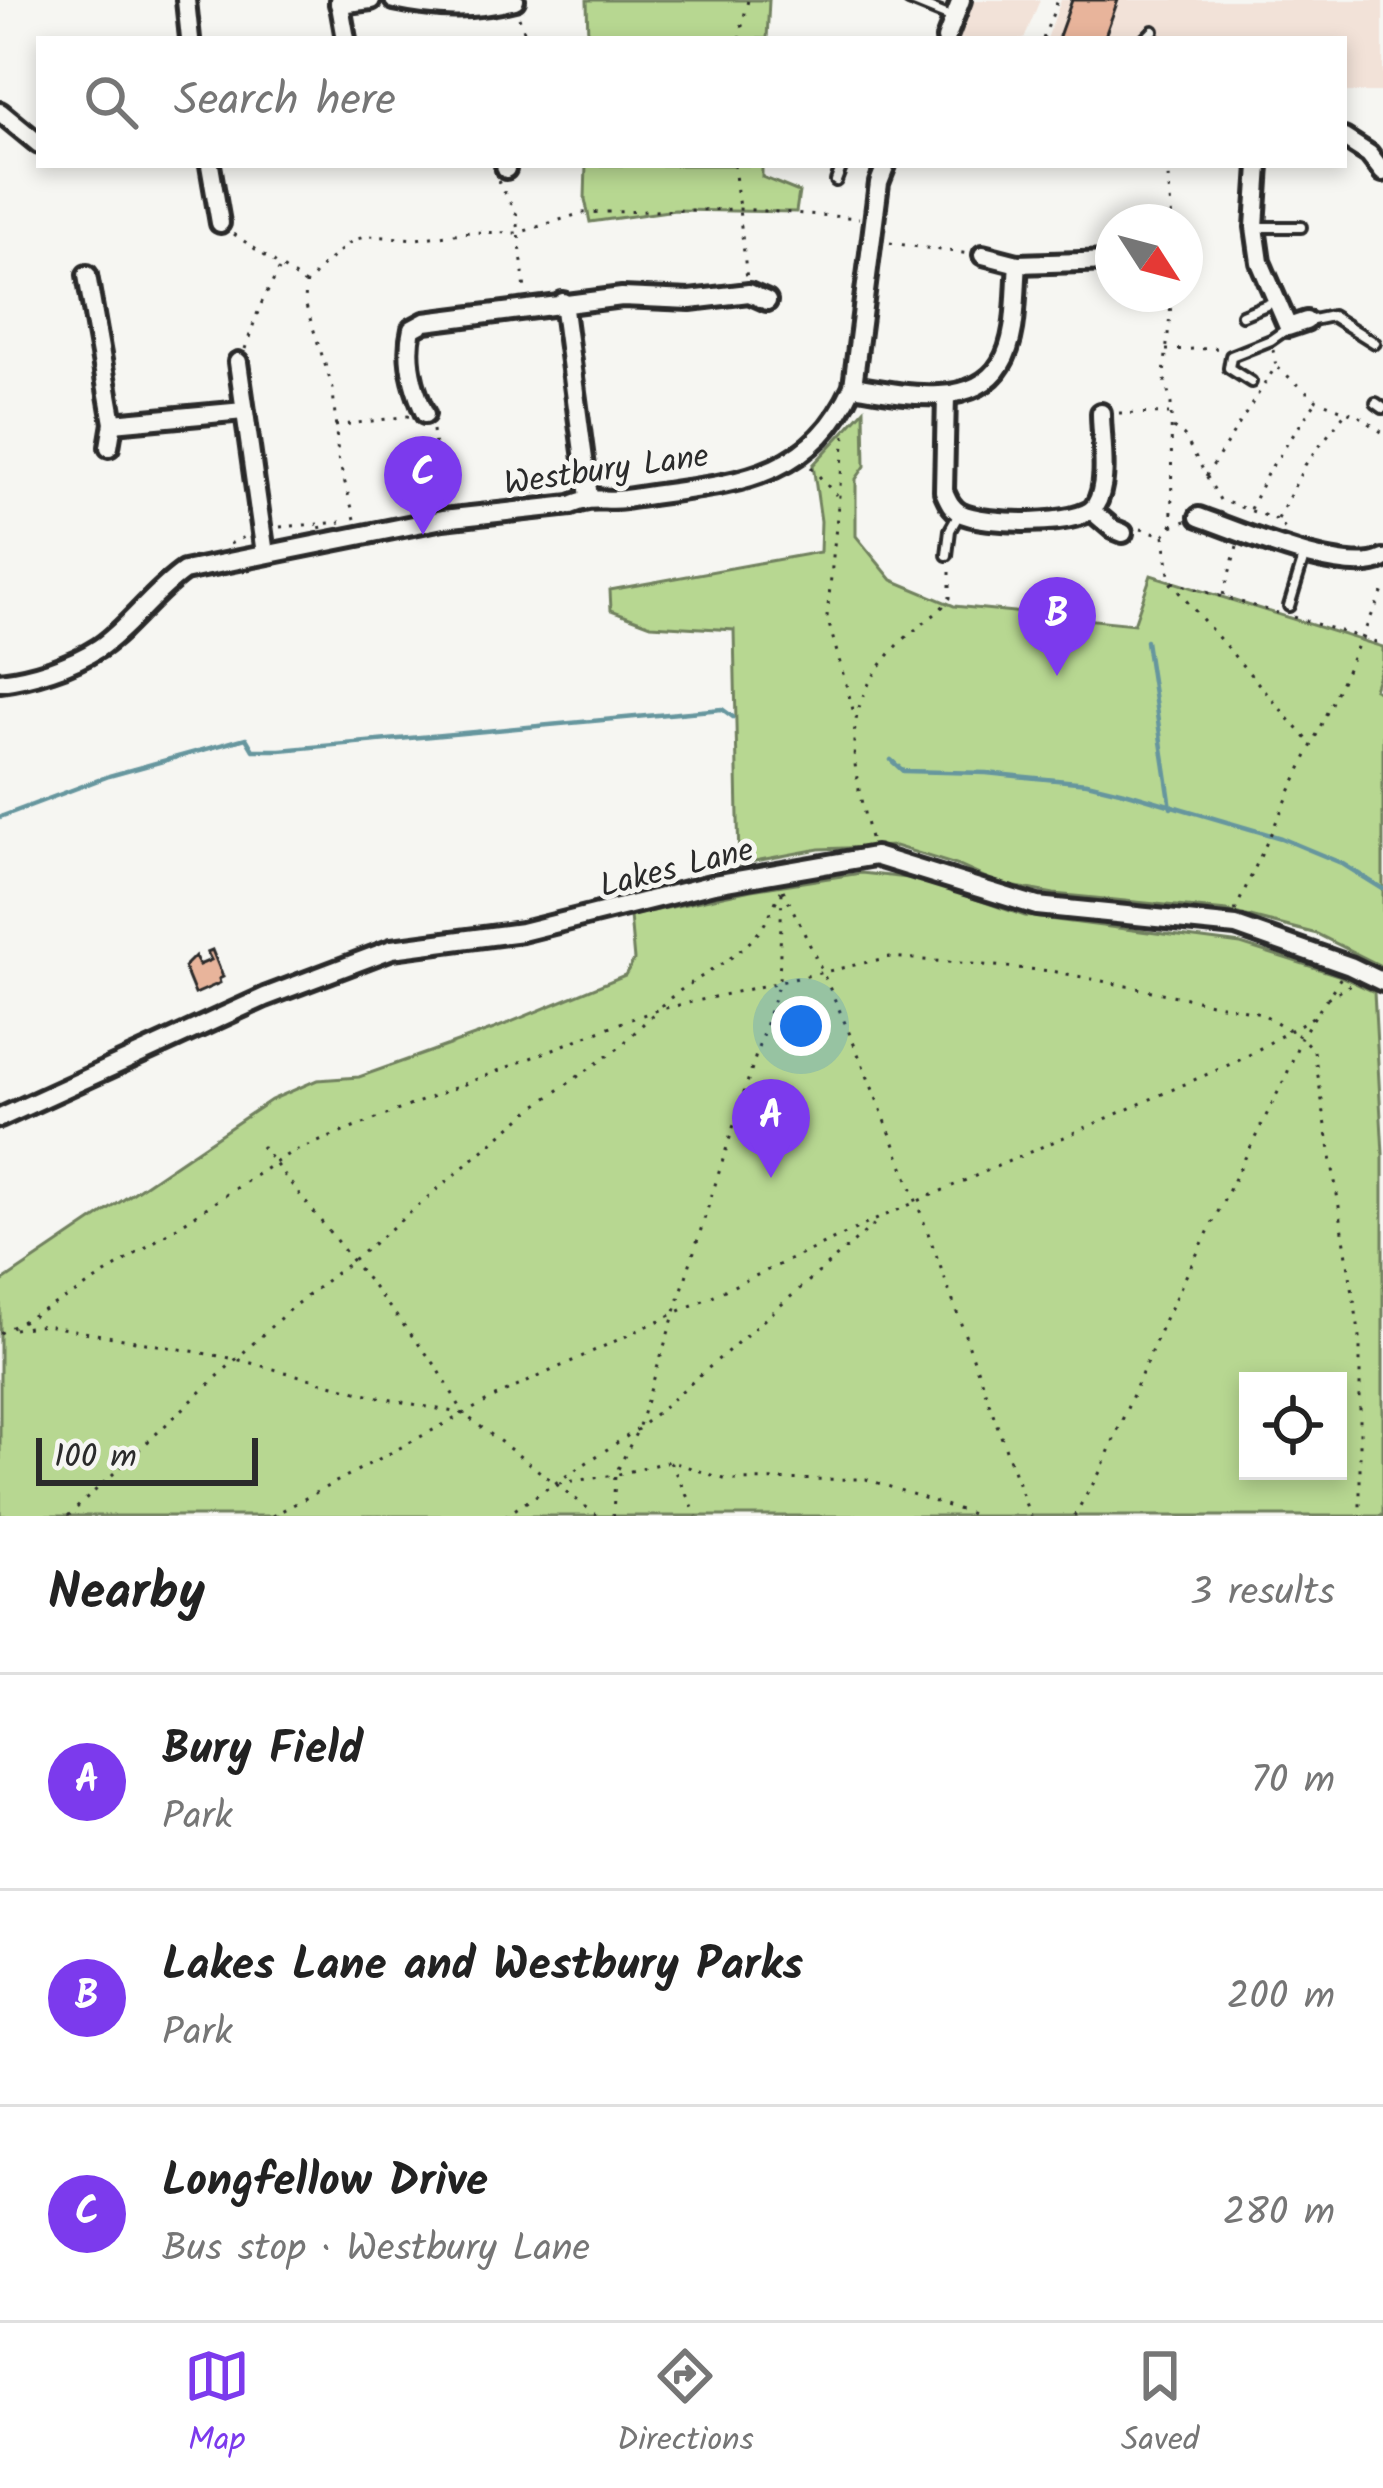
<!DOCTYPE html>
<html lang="en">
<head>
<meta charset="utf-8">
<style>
  body { margin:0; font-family:Kalam,sans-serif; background:#f2f2f2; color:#222 }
  .controls { position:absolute; right:36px; bottom:36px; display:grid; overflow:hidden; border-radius:0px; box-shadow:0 6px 18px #0003 }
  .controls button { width:108px; height:108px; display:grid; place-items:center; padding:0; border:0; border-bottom:3px solid #e0e0e0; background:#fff; color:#222; font:60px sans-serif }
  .compass { position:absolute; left:1095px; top:204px; width:108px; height:108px; border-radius:50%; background:#fff; box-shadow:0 6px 18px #0003; rotate:126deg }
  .scale { position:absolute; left:36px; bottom:30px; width:222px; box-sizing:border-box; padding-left:12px; border:6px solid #2b2b2b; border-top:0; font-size:33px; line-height:42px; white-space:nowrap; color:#2b2b2b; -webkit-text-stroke:9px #f6f6f2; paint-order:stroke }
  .you { position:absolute; left:801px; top:1026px; width:42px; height:42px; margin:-30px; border:9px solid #fff; border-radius:50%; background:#1a73e8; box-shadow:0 0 0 18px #1a73e833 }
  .badge { display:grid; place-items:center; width:78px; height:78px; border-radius:50%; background:#7c3aed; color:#fff; font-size:39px; font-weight:700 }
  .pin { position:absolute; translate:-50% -99px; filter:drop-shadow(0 3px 6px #0008) }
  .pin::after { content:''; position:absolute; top:63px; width:42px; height:36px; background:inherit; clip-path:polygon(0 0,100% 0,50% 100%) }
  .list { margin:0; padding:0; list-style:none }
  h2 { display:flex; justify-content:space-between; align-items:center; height:156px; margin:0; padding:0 48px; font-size:51px }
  h2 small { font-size:39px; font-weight:400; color:#767676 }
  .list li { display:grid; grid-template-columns:78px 1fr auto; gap:36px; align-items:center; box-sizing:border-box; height:216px; padding:0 48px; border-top:3px solid #e0e0e0 }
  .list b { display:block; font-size:45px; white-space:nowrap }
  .list p { margin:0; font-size:39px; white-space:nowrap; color:#767676 }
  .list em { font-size:39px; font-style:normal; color:#767676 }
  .icon { flex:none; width:66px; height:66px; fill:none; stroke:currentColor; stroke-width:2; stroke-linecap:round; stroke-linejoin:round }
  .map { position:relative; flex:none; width:1383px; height:1516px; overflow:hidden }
  .search { position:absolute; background:#fff; box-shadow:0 6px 18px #0003; left:36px; right:36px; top:36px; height:132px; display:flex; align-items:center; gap:30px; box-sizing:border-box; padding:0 42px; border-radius:0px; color:#767676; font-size:45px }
  .sheet { height:804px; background:#fff }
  nav { display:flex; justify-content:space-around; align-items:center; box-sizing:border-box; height:168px; border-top:3px solid #e0e0e0; background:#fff; font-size:33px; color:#767676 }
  nav a { display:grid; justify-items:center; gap:6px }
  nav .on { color:#7c3aed }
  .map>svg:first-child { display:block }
  .built { fill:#f2e2d8 }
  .green { fill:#b7d791; stroke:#71815e; stroke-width:3; fill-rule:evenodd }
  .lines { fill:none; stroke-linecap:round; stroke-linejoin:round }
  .stream { stroke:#66969e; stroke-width:4.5 }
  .building { fill:#e8b49b; stroke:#2b2b2b; stroke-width:3 }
  .service-casing { stroke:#2b2b2b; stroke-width:16 }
  .minor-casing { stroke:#2b2b2b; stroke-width:26 }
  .path { stroke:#2b2b2b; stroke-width:3; stroke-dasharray:3 9; stroke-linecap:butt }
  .service { stroke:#f6f6f2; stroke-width:8 }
  .minor { stroke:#f6f6f2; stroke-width:16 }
  .labels { text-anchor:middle; stroke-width:10; stroke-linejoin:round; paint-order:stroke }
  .street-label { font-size:33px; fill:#2b2b2b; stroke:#f6f6f2 }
</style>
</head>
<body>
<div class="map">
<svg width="1383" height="1516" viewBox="0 0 1383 1516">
  <rect width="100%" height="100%" fill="#f6f6f2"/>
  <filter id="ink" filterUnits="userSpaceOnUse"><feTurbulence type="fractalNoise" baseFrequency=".00833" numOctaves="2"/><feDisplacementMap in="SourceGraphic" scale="24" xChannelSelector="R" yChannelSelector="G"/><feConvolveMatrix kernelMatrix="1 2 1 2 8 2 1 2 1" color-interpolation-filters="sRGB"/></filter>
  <g filter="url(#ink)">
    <!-- built -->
    <g class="built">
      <path d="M 953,0 L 1040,0 L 1024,39 L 954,39 Z"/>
      <path d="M 1061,0 L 1383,0 L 1383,92 L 1344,92 L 1344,39 L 1047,39 Z"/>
    </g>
    <!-- green -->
    <g class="green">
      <path d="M 587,0 L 769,0 L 767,39 L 588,39 Z"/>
      <path d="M 586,165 L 762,165 L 762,177 L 799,192 L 796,212 L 675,210 L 590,222 L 585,199 Z"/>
      <path d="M 864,410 L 865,466 L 856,479 L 856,536 L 892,580 L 954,606 L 1134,624 L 1151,575 L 1383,647 L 1383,663 L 1374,689 L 1383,693 L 1383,967 L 1317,934 L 1227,911 L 1054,894 L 1000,884 L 959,866 L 895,846 L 819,849 L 739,864 L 734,630 L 651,625 L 611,610 L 610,590 L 820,552 L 821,521 L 813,465 Z"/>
      <path d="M 861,873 L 918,879 L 1025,916 L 1241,944 L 1338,975 L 1374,992 L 1383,1154 L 1383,1516 L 0,1516 L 0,1283 L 271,1100 L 317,1080 L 359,1077 L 494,1029 L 625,975 L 634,960 L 630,916 L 751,890 ZM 1248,1381 L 1338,1381 L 1338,1471 L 1248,1471 Z"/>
    </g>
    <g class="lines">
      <!-- stream -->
      <g class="stream">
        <path d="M 1146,641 L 1171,808"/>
        <path d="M 891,760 L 903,771 L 986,773 L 1087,783 L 1128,793 L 1281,838 L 1341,863 L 1383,889"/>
        <path d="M 0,817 L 109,776 L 246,738 L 253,750 L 280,750 L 722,709 L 733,717"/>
      </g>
    </g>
    <!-- building -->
    <g class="building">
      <path d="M 1072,0 L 1118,0 L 1104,39 L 1058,39 Z"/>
      <path d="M 212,950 L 223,977 L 219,979 L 220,983 L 195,994 L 184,967 L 195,956 L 199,965 L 211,960 L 207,952 Z"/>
    </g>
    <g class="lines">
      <defs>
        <g id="service">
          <path d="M 909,0 L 953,18"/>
          <path d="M 1145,39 L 1153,31"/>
          <path d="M 836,181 L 842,165"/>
          <path d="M 1256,227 L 1301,227"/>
          <path d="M 1242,315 L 1276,301"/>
          <path d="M 1308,321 L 1332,316 L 1375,343"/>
          <path d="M 1251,382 L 1229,368 L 1231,356 L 1271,340 L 1288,328"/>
          <path d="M 1376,403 L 1383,408"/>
          <path d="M 947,555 L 950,530 L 959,514"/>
          <path d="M 1289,606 L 1305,554"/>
        </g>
        <g id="minor">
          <path d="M 186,0 L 190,39"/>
          <path d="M 339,0 L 346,39"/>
          <path d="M 394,0 C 437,9 472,11 515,0"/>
          <path d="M 339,4 L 371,0"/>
          <path d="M 946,39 L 961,0"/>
          <path d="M 0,112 L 39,144"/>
          <path d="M 1344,138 L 1369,154 L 1383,172"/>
          <path d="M 210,165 L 220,223"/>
          <path d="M 505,165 L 506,169"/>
          <path d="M 1259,165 L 1255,227 L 1260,262 L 1288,327 L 1306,321"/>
          <path d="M 983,255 L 1018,264 L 1113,261"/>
          <path d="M 87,275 L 113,423 L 109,447"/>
          <path d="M 563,302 L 589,497"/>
          <path d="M 238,362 L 265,554"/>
          <path d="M 853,386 C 896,393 973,411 1001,364 C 1018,337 1015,295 1018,264"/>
          <path d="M 946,395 L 944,491 C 948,500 951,508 960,513 C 982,525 1082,527 1095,506 C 1110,483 1101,440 1101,413"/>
          <path d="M 425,414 C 413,388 405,357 412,329 L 425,322 L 622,297 L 690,300 L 749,293 L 767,301"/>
          <path d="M 113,423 L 244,411"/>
          <path d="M 1092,511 L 1113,529 L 1123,533"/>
          <path d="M 1199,517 C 1239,531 1346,578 1383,559"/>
          <path d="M 0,682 C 33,678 71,666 99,648 C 129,628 152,593 184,571 L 443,519 L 571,505 C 594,495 603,502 625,499 C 721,483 807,488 853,386 L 879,183 L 886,165"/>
          <path d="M 0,1118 L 265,997 L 392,949 L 522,932 L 714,884 L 875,856 L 1037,906 L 1236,926 L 1350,966 L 1383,982"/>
        </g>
      </defs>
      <!-- service casing -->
      <use href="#service" class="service-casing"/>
      <!-- minor casing -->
      <use href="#minor" class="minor-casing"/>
      <!-- path -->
      <g class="path">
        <path d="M 519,17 L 527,39"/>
        <path d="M 739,39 L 748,0"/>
        <path d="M 1043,39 L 1058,0"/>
        <path d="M 734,165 L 747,279"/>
        <path d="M 1167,165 L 1172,222"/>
        <path d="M 498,181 L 517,215 L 525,291"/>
        <path d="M 234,234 L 305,284"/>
        <path d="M 890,243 L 970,254"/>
        <path d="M 245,349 L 260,306 L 279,270"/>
        <path d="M 1166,350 L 1223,348"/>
        <path d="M 1278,368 L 1317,400 L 1359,416 L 1383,433"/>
        <path d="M 1119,413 L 1169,414"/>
        <path d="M 335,426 L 409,416"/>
        <path d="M 1173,428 L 1184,436 L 1220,500 L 1278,520 L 1287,532"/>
        <path d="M 433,430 L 442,503"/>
        <path d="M 845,435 L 827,617 L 854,713"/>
        <path d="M 811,467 L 836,495"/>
        <path d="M 1206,476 L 1276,366 L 1273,350"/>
        <path d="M 534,492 L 570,481"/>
        <path d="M 1250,509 L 1268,472 L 1317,400"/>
        <path d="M 355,519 L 338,458 L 333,389 L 305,303 L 306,285 L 319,269 L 353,240 L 369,236 L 416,239 L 470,232 L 518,233 L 582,213 L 607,212 L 739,209 L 859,218"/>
        <path d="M 1278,519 L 1305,465 L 1346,412"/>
        <path d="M 1172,526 L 1171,404 L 1164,375 L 1172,294"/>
        <path d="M 280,527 L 318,524"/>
        <path d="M 321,529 L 320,524 L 341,522"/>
        <path d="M 1141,529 L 1164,535 L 1172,526 L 1186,521"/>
        <path d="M 1164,535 L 1170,582 L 1311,744"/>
        <path d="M 230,544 L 248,535"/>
        <path d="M 1172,582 L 1278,613"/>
        <path d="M 1223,595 L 1237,546"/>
        <path d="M 1293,617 L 1383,644"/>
        <path d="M 870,838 C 851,759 837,707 900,643 C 916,627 937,616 950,598 L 950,569"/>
        <path d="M 783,890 C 884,1090 953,1306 1030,1516"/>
        <path d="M 1235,911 L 1383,591"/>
        <path d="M 1327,998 L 1350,985"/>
        <path d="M 661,1006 C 691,977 739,962 763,926 C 770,916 775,902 781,891"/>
        <path d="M 261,1146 L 437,1367 L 463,1412"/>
        <path d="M 14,1329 L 45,1325 L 236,1359 L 387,1399 L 464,1414 L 598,1516"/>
        <path d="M 0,1333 L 79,1291 L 290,1153 L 609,1027 L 657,1010 L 890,957 L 1052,971 L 1261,1013 L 1301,1037 L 1314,1051 L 1360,1337 L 1360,1516"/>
        <path d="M 670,1462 L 697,1516"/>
        <path d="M 559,1483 L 615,1475 L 670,1461 L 727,1480 L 866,1479 L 978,1516"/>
        <path d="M 68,1516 L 290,1309 L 367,1249 L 533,1108 L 620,1047 L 654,1013"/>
        <path d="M 272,1516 L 497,1396 L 884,1216 L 1242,1059 L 1316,1015 L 1341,977"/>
        <path d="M 505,1516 L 638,1429 L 878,1221"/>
        <path d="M 613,1516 L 615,1475 L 638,1429 L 779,982 L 782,891"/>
        <path d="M 1074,1516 L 1100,1472 L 1168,1312 L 1287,1074 L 1301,1037 L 1315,1016"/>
      </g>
      <!-- service -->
      <use href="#service" class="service"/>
      <!-- minor -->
      <use href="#minor" class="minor"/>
    </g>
  </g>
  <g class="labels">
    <!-- street labels -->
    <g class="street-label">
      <text transform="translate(606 468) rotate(-8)" y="12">Westbury Lane</text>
      <text transform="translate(676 866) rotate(-14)" y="12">Lakes Lane</text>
    </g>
  </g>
</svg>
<div class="controls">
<button><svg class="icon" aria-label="locate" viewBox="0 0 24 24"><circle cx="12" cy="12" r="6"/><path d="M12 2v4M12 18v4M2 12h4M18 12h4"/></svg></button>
</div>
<svg class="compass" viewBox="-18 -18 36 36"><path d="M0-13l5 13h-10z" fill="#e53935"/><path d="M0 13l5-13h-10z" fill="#767676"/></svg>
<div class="scale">100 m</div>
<div class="you"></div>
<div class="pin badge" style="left:771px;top:1178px">A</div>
<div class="pin badge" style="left:1057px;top:676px">B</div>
<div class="pin badge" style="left:423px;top:535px">C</div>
<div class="search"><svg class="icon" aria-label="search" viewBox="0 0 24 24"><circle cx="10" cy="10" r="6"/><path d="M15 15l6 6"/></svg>Search here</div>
</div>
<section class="sheet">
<h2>Nearby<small>3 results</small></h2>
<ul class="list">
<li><span class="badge">A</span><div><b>Bury Field</b><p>Park</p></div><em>70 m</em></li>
<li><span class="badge">B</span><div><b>Lakes Lane and Westbury Parks</b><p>Park</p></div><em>200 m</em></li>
<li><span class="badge">C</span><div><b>Longfellow Drive</b><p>Bus stop · Westbury Lane</p></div><em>280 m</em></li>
</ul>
</section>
<nav>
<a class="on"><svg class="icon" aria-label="map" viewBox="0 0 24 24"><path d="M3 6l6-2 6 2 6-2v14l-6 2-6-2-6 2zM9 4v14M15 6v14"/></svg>Map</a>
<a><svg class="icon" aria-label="directions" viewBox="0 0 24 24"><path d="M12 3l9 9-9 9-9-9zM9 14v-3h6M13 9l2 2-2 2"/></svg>Directions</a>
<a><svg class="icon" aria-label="saved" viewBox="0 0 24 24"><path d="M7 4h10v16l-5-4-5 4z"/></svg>Saved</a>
</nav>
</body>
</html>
